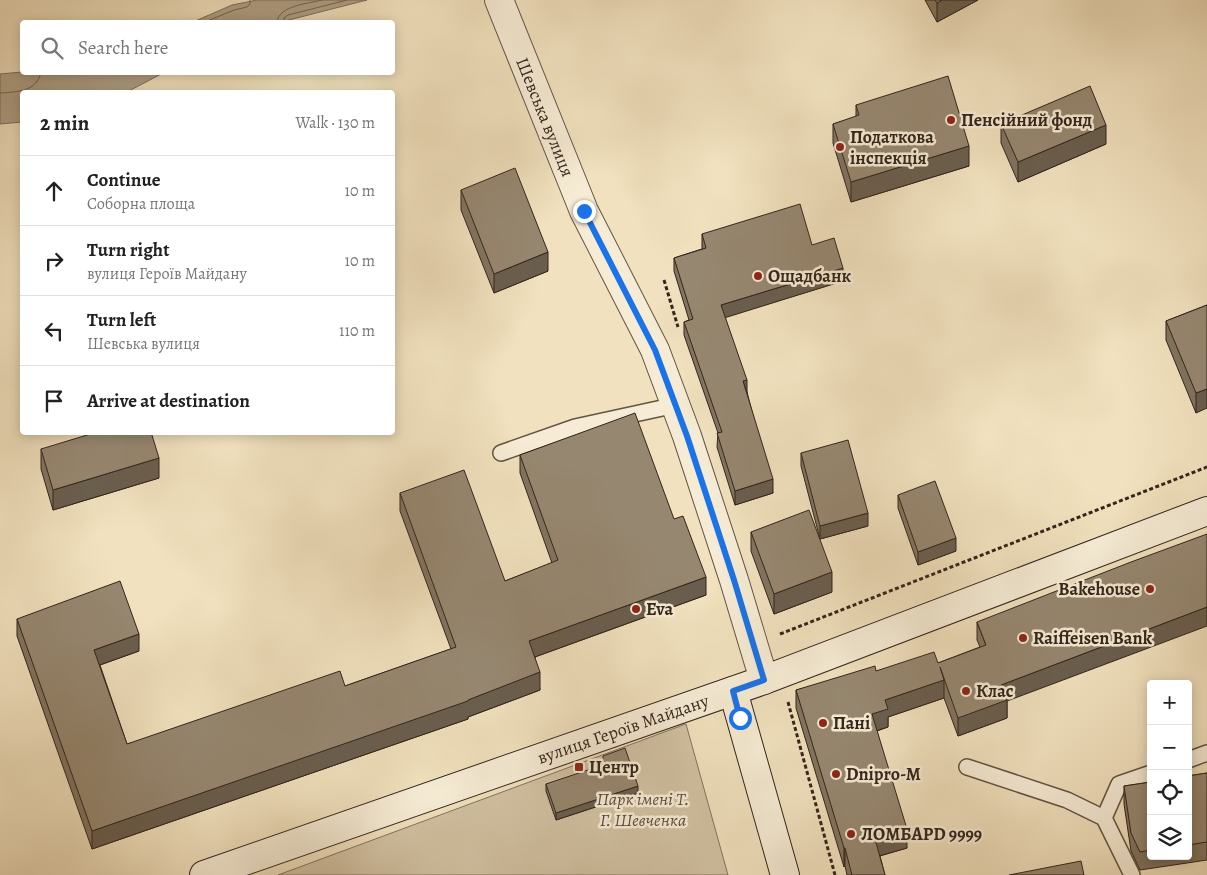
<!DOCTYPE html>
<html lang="en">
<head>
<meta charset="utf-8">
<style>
  body { margin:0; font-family:Alegreya,serif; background:#f2f2f2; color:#222 }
  .controls { position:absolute; right:15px; bottom:15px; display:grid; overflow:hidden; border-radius:5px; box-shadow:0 2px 12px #0003 }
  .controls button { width:45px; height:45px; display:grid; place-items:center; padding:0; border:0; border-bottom:1px solid #e0e0e0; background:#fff; color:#222; font:25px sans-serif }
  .stop { position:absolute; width:15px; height:15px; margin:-11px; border:4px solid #1a73e8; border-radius:50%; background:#fff }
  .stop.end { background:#1a73e8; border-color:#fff; box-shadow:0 1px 5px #0008 }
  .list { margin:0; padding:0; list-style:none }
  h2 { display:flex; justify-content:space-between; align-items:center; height:65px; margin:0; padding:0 20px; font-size:21px }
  h2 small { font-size:16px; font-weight:400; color:#767676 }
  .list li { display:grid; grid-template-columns:32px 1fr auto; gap:15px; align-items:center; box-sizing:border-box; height:70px; padding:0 20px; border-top:1px solid #e0e0e0 }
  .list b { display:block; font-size:19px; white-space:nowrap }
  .list p { margin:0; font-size:16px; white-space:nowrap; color:#767676 }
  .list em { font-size:16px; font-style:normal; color:#767676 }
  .icon { flex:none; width:28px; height:28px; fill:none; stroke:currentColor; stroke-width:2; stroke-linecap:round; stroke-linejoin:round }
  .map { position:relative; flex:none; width:1207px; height:875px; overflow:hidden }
  .search { position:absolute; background:#fff; box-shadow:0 2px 12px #0003; left:20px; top:20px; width:375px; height:55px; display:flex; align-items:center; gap:12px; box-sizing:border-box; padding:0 18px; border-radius:5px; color:#767676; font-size:19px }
  .panel { position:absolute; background:#fff; box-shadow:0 2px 12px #0003; left:20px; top:90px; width:375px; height:345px; border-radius:5px }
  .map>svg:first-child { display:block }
  .green { fill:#d1c1a2; stroke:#82735f }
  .water { fill:#b0a187; stroke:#7e6f5c }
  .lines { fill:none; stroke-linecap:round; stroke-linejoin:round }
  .shore { stroke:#726352; stroke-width:1 }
  .service-casing { stroke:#625444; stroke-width:18 }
  .minor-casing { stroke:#625444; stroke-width:30 }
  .secondary-casing { stroke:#33251c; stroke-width:30 }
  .path { stroke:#33251c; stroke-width:3; stroke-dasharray:4 2.5; stroke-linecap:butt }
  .service { stroke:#f6ecd5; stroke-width:15 }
  .minor { stroke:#f6ecd5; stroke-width:28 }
  .secondary { stroke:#f6ecd5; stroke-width:28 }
  .wall { fill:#817460; stroke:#33251c }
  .shaded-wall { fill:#695e4e; stroke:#33251c }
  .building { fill:#968770; stroke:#33251c }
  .route { stroke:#1a73e8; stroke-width:6 }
  .poi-dot { fill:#8f2418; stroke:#f6ecd5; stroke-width:2 }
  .labels { text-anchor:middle; stroke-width:5; stroke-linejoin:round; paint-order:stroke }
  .street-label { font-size:18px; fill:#33251c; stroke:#f6ecd5 }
  .poi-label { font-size:18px; font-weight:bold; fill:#33251c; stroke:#f6ecd5; text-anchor:start }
  .park-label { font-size:18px; font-style:italic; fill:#5a4c3e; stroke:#f6ecd5 }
</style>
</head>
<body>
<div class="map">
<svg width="1207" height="875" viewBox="0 0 1207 875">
  <rect width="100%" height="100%" fill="#f1e1be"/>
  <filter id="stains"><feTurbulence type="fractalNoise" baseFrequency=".004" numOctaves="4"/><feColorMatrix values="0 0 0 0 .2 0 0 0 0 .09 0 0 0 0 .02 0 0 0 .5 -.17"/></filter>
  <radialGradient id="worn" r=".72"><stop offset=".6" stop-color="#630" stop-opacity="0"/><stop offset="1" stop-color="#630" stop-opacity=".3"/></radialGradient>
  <!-- green -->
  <path class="green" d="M 686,724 L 728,875 L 278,875 Z"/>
  <!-- water -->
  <g class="water">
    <path d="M 257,0 L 367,0 L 281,22 L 193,22 L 232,5 Z"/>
    <path d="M 22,72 L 163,73 L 127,92 L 22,92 L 22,122 L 0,124 L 0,74 Z"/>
  </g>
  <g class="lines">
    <!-- shore -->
    <g class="shore">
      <path d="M 205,22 L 234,10 L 247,7 L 250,4 L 250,0"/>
      <path d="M 277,22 C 279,5 308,4 322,0"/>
      <path d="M 284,22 L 284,18 L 288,15 L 347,0"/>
      <path d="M 0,93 C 17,92 37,92 41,72"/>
    </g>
    <defs>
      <g id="service">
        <path d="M 501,453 L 575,427 L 676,405"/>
        <path d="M 1188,760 L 1207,753"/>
        <path d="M 967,767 L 1067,800 L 1104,818 L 1132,875"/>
        <path d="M 1104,818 L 1119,784 L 1151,773"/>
      </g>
      <path id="minor" d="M 499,0 L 584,211 L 655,350 L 687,436 L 734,580 L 764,680"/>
      <g id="secondary">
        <path d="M 733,691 L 785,875"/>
        <path d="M 204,875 L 764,680 L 1207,511"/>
      </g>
    </defs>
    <!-- service casing -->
    <use href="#service" class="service-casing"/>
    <!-- minor casing -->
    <use href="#minor" class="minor-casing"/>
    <!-- secondary casing -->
    <use href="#secondary" class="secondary-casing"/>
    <!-- path -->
    <g class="path">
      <path d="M 664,280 L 678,327"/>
      <path d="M 780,634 L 1207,467"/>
      <path d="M 788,702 L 835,875"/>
    </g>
    <!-- service -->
    <use href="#service" class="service"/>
    <!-- minor -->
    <use href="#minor" class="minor"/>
    <!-- secondary -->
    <use href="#secondary" class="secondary"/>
  </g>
  <!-- wall -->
  <g class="wall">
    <path d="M 925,0 L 978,0 L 937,22 Z"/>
    <path d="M 856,105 L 969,166 L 851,202 L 833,143 L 833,124 L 856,117 Z"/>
    <path d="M 1001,124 L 1106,144 L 1018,182 L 1001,143 Z"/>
    <path d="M 461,190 L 548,271 L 494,293 L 461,210 Z"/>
    <path d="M 702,234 L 812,245 L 843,281 L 725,317 L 747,392 L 773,493 L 735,505 L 717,447 L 718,433 L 684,335 L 684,322 L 689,320 L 674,271 L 674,258 L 702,249 Z"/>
    <path d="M 1207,305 L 1196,413 L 1166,340 L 1166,321 Z"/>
    <path d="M 41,449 L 159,478 L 53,510 L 41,469 Z"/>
    <path d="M 801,453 L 868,526 L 820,539 L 801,466 Z"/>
    <path d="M 520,455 L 674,519 L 706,595 L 535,657 L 540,690 L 468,717 L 468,719 L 92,849 L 17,636 L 17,619 L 139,651 L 100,665 L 127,744 L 345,686 L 451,649 L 400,511 L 400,493 L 505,581 L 552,563 L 520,473 Z"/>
    <path d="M 898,495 L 956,551 L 918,565 L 898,508 Z"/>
    <path d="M 751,532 L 832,592 L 774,614 L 751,551 Z"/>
    <path d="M 977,622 L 1007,701 L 1007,718 L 958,736 L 944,698 L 888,717 L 888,727 L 877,731 L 907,848 L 880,856 L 885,875 L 847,875 L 845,866 L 844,867 L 796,708 L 796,690 L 876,671 L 938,663 L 980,647 L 977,640 Z"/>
    <path d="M 1207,773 L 1207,860 L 1140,870 L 1131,851 L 1124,804 L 1124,786 L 1151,782 L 1151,856 L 1188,856 L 1188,776 Z"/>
    <path d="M 546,784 L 638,793 L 556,820 L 546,791 Z"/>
  </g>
  <!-- shaded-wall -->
  <g class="shaded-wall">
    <path d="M 942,0 L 978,0 L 937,22 L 937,3 Z"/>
    <path d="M 1106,125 L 1106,144 L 1018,182 L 1018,162 Z"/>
    <path d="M 969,146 L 969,166 L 851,202 L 851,182 Z"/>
    <path d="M 548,252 L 548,271 L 494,293 L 494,274 Z"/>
    <path d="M 843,268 L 843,281 L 721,319 L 721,305 Z"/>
    <path d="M 747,380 L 747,393 L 743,381 Z"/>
    <path d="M 1207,389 L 1207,408 L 1196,413 L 1196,393 Z"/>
    <path d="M 159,458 L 159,478 L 53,510 L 53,490 Z"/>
    <path d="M 773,479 L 773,493 L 735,505 L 735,491 Z"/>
    <path d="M 868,513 L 868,526 L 820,539 L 820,526 Z"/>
    <path d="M 956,538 L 956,551 L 918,565 L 918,552 Z"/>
    <path d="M 832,572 L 832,592 L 774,614 L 774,594 Z"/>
    <path d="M 706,577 L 706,595 L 529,659 L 529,641 Z"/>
    <path d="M 1207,607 L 1207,626 L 1007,701 L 1007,718 L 958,736 L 958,718 L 1001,685 Z"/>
    <path d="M 139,634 L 139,651 L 94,667 L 94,650 Z"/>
    <path d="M 540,672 L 540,690 L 468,717 L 468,719 L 92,849 L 92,831 Z"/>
    <path d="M 944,680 L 944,698 L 888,717 L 888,727 L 872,732 L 872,714 L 885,700 Z"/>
    <path d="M 638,786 L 638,793 L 556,820 L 556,813 Z"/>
    <path d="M 907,829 L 907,848 L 875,857 L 875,839 Z"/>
    <path d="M 844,848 L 845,848 L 845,866 L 844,867 Z"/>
  </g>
  <!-- building -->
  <g class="building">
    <path d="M 935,0 L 942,0 L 937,3 Z"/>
    <path d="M 948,76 L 969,146 L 851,182 L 833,124 L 859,115 L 856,105 Z"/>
    <path d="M 1090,86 L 1106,125 L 1018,162 L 1001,124 Z"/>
    <path d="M 515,168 L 548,252 L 494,274 L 461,190 Z"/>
    <path d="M 800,204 L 812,245 L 834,238 L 843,268 L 721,305 L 747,380 L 743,381 L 773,479 L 735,491 L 717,433 L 722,432 L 684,322 L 693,319 L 674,258 L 706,248 L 702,234 Z"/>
    <path d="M 1207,305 L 1207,389 L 1196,393 L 1166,321 Z"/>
    <path d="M 635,413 L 674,519 L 683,516 L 706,577 L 529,641 L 540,672 L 468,700 L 468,701 L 92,831 L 17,619 L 120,581 L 139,634 L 94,650 L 127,744 L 340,671 L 345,686 L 456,647 L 400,493 L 464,470 L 505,581 L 558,560 L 520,455 Z"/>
    <path d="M 97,432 L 151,432 L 159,458 L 53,490 L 41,449 Z"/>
    <path d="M 848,440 L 868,513 L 820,526 L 801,453 Z"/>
    <path d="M 935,481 L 956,538 L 918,552 L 898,495 Z"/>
    <path d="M 809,510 L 832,572 L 774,594 L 751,532 Z"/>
    <path d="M 1207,534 L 1207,607 L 1001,685 L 1007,700 L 958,718 L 940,667 L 944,680 L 885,700 L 888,709 L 872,714 L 907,829 L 875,839 L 885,875 L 852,875 L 845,848 L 844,848 L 796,690 L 875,666 L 876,671 L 934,652 L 938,663 L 986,645 L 977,622 L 1131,562 Z"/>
    <path d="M 625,748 L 638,786 L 556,813 L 546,784 L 603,765 L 603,756 Z"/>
    <path d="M 1207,773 L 1207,842 L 1188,845 L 1188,776 Z"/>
    <path d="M 1151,782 L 1151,850 L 1140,852 L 1131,833 L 1124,786 Z"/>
    <path d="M 1081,861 L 1084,875 L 1009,875 Z"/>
  </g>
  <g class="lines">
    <!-- route -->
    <path class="route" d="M 584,211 L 655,350 L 687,436 L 734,580 L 764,680 L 733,691 L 740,718"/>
  </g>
  <!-- markers -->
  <g class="poi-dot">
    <circle cx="951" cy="120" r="5"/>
    <circle cx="840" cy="147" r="5"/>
    <circle cx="758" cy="276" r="5"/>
    <circle cx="1150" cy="589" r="5"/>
    <circle cx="636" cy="609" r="5"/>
    <circle cx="1023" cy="638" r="5"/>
    <circle cx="966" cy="691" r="5"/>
    <circle cx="823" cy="723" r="5"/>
    <rect x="574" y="762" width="10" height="10" rx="2.5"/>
    <circle cx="836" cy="774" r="5"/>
    <circle cx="851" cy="834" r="5"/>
  </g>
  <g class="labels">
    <!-- street labels -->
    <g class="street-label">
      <text transform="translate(545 117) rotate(68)" y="6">Шевська вулиця</text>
      <text transform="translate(623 729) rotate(-19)" y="6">вулиця Героїв Майдану</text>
    </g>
    <!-- poi labels -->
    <g class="poi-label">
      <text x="961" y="126">Пенсійний фонд</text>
      <text x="850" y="143">Податкова<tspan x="850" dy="21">інспекція</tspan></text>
      <text x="768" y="282">Ощадбанк</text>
      <text x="1140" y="595" text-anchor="end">Bakehouse</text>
      <text x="646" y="615">Eva</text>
      <text x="1033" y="644">Raiffeisen Bank</text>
      <text x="976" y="697">Клас</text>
      <text x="833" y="729">Пані</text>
      <text x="589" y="773">Центр</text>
      <text x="846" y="780">Dnipro-M</text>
      <text x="861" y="840">ЛОМБАРD 9999</text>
    </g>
    <!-- park labels -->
    <g class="park-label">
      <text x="643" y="805">Парк імені Т.<tspan x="643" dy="21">Г. Шевченка</tspan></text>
    </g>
  </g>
  <rect width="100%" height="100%" filter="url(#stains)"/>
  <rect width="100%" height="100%" fill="url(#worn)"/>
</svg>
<div class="controls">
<button>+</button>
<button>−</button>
<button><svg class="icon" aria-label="locate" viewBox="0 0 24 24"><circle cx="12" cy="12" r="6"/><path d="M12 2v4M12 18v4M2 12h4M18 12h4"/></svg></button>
<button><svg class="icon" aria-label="layers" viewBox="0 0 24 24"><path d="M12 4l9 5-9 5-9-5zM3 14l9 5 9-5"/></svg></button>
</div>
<div class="stop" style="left:740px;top:718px"></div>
<div class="stop end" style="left:584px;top:211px"></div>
<div class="search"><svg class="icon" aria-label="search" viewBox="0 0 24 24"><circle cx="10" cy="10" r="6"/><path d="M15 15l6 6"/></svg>Search here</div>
<section class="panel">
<h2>2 min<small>Walk · 130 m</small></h2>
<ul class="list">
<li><svg class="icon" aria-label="ahead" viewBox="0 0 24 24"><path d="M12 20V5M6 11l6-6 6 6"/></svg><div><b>Continue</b><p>Соборна площа</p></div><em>10 m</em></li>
<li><svg class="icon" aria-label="right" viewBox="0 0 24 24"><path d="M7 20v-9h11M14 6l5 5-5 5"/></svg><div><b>Turn right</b><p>вулиця Героїв Майдану</p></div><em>10 m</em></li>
<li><svg class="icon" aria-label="left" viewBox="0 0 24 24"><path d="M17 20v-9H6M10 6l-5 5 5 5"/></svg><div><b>Turn left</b><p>Шевська вулиця</p></div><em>110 m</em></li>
<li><svg class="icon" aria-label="arrive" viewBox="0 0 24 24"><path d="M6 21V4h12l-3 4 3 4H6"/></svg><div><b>Arrive at destination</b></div></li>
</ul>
</section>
</div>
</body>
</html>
